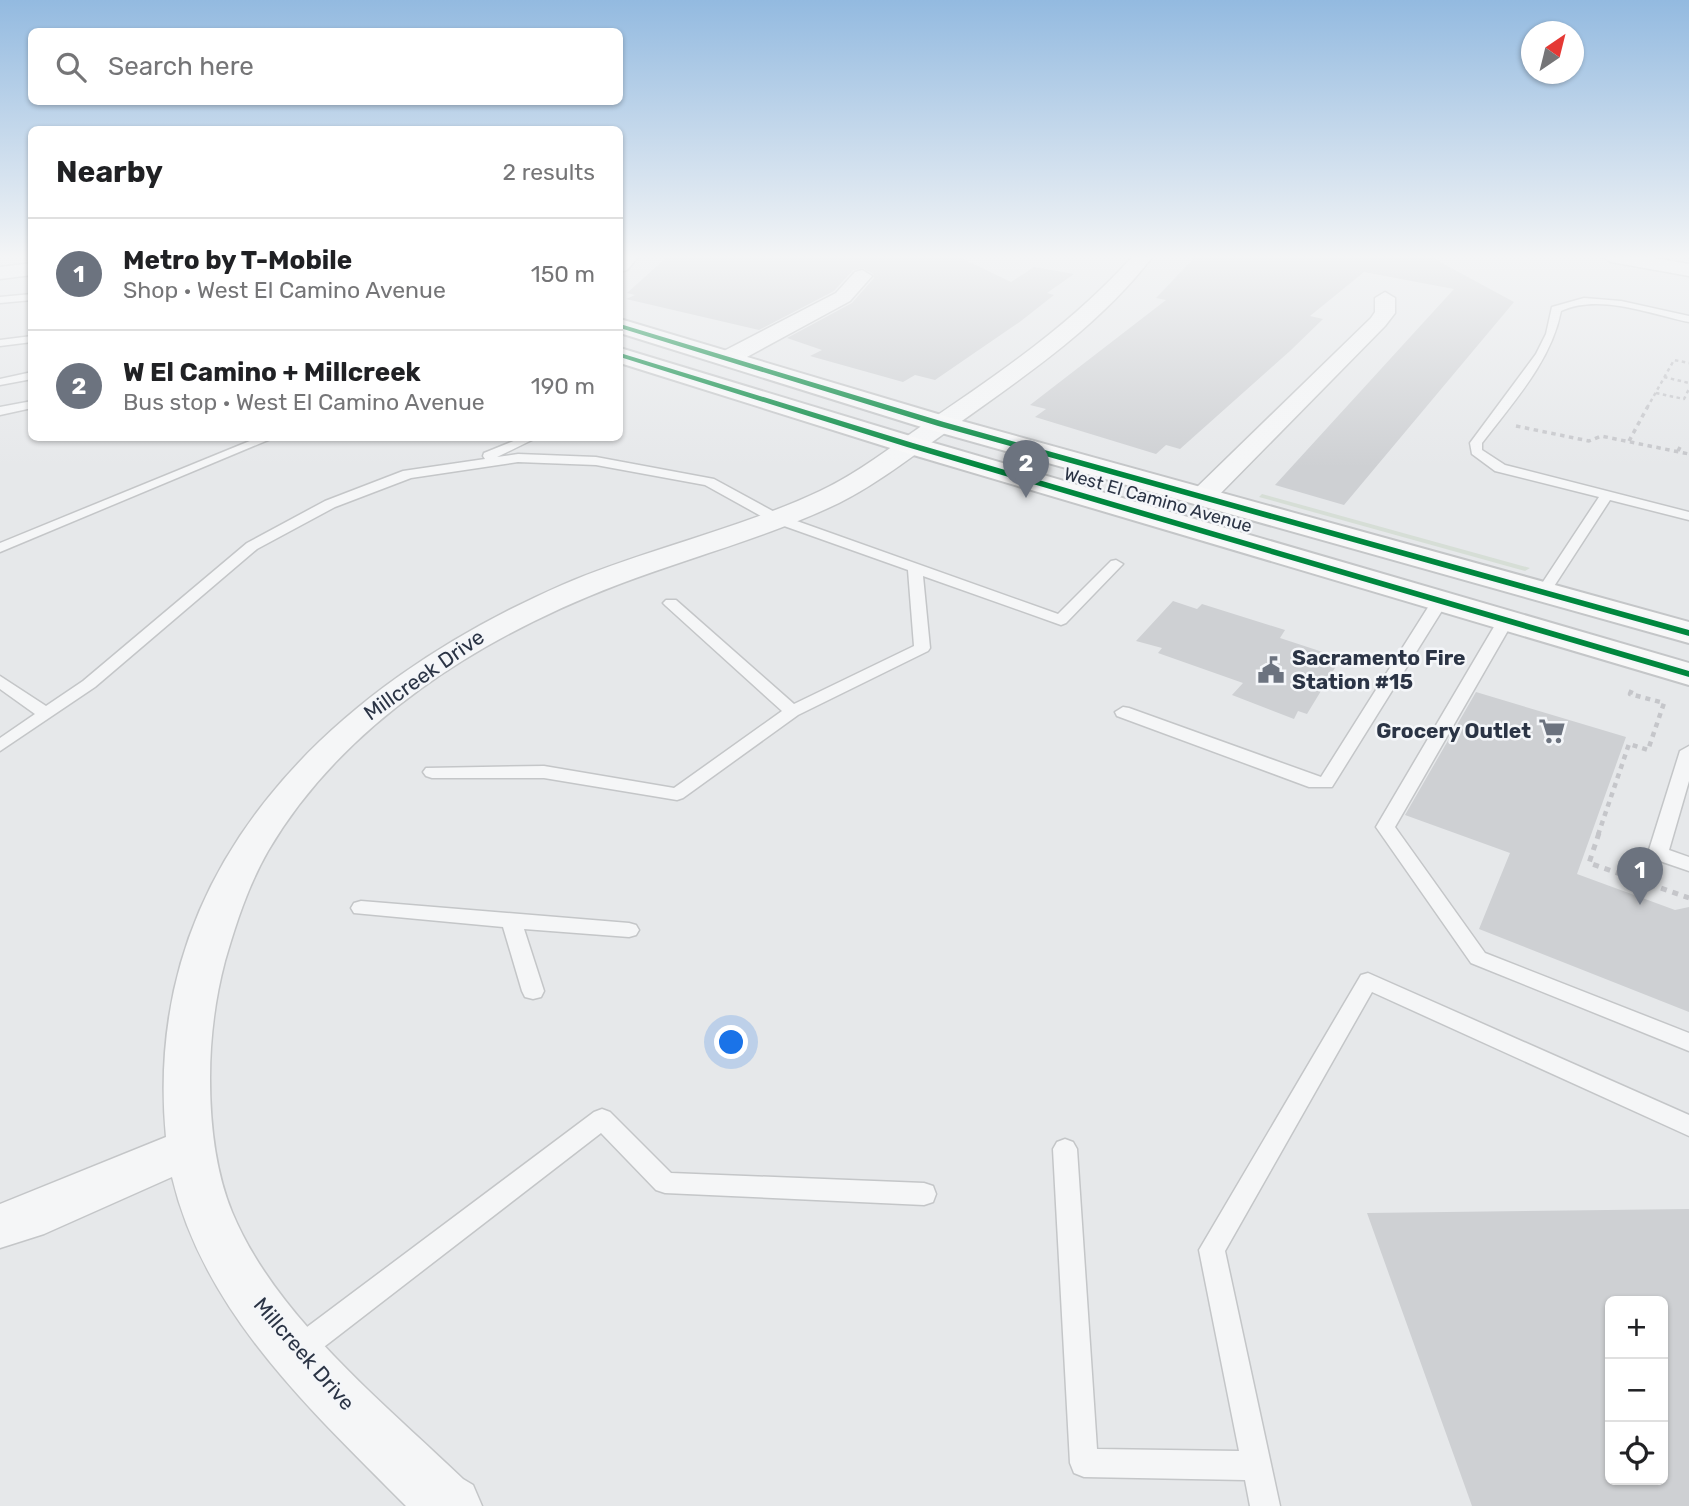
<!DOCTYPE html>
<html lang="en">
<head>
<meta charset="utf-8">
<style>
  body { margin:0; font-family:Rubik,sans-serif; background:#f2f2f2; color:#202124 }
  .controls { position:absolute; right:21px; bottom:21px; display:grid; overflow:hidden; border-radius:10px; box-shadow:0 2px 5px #0004 }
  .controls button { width:63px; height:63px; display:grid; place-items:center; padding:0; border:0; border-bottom:2px solid #e0e0e0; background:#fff; color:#202124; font:35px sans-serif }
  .compass { position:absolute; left:1521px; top:21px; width:63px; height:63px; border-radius:50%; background:#fff; box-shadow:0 2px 5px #0004; rotate:35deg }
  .you { position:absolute; left:732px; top:1043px; width:24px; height:24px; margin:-18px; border:5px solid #fff; border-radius:50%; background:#1a73e8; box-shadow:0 0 0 10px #1a73e833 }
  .badge { display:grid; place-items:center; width:46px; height:46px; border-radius:50%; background:#6c737f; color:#fff; font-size:23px; font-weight:700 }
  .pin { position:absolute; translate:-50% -58px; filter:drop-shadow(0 2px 4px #0008) }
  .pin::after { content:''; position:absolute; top:37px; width:24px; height:21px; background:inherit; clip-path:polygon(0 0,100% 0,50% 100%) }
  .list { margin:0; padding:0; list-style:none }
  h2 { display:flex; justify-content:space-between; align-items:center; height:91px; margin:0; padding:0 28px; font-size:30px }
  h2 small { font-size:23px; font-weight:400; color:#757577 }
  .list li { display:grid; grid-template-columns:46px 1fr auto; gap:21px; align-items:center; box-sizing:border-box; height:112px; padding:0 28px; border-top:2px solid #e0e0e0 }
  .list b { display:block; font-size:26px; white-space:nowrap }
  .list p { margin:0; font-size:23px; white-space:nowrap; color:#757577 }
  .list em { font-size:23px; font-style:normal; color:#757577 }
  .icon { flex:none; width:38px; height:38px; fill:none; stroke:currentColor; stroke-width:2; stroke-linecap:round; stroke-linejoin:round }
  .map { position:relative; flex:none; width:1689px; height:1506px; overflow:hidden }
  .search { position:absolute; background:#fff; box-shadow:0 2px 5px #0004; left:28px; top:28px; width:595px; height:77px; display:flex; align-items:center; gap:18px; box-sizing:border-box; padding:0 24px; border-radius:10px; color:#757577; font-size:26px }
  .panel { position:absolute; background:#fff; box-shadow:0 2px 5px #0004; left:28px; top:126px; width:595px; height:315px; border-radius:10px }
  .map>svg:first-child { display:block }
  .green { fill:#d6ded6 }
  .building { fill:#ced0d3; fill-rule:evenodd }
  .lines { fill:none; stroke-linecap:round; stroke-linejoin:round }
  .service-casing { stroke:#c4c6c8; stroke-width:3 }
  .minor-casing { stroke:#c4c6c8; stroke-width:3 }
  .secondary-casing { stroke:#c4c6c8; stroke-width:4 }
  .path-far3 { stroke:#c5c6ca; stroke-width:2.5; stroke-dasharray:3.5 3.5; stroke-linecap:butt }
  .path-far2 { stroke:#c5c6ca; stroke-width:3.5; stroke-dasharray:4.5 4.5; stroke-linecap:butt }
  .path-far1 { stroke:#c5c6ca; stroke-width:4.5; stroke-dasharray:5 5; stroke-linecap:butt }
  .path { stroke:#c5c6ca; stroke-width:5; stroke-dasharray:6 6; stroke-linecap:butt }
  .service { fill:#f5f6f7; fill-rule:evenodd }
  .minor { fill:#f5f6f7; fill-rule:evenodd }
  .secondary { fill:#f8f8f8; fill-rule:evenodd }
  .cycleway-casing { stroke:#f4f6f9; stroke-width:5 }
  .cycleway { fill:#00873e; fill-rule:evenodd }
  .labels { text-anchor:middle; stroke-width:5; stroke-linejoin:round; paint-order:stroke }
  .far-street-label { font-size:18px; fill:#2b3445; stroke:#f4f6f9 }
  .poi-label { font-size:21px; font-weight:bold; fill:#2b3445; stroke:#f4f6f9; text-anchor:start }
  .street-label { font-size:21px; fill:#2b3445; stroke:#f4f6f9 }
</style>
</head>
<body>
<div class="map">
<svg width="1689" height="1506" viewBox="0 0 1689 1506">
  <rect width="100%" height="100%" fill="#e6e8ea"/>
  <!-- green -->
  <path class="green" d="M 1262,494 L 1530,568 L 1525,571 L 1259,497 Z"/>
  <!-- building -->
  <g class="building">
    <path d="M 668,256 L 957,256 L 1011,282 L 1034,267 L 1074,274 L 1047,293 L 1054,295 L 1021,321 L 935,380 L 915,375 L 903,382 L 810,356 L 822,350 L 787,338 L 852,303 L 874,278 L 873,274 L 863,268 L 853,270 L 834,291 L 759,330 L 626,299 L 635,295 L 627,293 Z"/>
    <path d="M 1196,256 L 1429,256 L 1514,302 L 1344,505 L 1275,485 L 1454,289 L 1364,272 L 1310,316 L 1323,319 L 1290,351 L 1180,449 L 1166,445 L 1156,454 L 1035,417 L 1046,409 L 1030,405 L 1166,300 L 1156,298 Z"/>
    <path d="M 1173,601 L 1197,609 L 1202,604 L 1285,630 L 1280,638 L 1341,658 L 1307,714 L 1298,711 L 1294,719 L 1232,695 L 1243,683 L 1158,653 L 1162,648 L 1136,641 Z"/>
    <path d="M 1476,692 L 1626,737 L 1577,874 L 1675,910 L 1689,907 L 1689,1012 L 1479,929 L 1510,853 L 1405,815 Z"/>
    <path d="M 1689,1209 L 1689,1506 L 1472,1506 L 1367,1213 ZM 1610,1301 L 1663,1301 L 1663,1480 L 1610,1480 Z"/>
  </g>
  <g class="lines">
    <defs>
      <g id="service">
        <path d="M 32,294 L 32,300 L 0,303 L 0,297 Z"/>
        <path d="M 1584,298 L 1621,301 L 1689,316 L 1689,322 C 1650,314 1599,293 1561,311 C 1551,362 1513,402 1482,443 L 1482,450 L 1505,465 L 1689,512 L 1689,520 L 1610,500 L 1549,594 L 1544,595 L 1537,591 L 1599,497 L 1495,471 L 1472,454 L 1470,443 L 1536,354 L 1546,334 L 1552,307 Z"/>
        <path d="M 32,336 L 32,342 L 0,346 L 0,340 Z"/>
        <path d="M 32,372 L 32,379 L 0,385 L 0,379 Z"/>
        <path d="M 32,401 L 32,408 L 0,415 L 0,407 Z"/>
        <path d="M 257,438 L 273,438 L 0,552 L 0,543 Z"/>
        <path d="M 521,438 L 536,438 L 497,457 L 518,454 L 596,457 L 714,479 L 780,515 L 1058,614 L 1111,561 L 1116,560 L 1123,564 L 1066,623 L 1061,625 L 923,576 L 930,648 L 928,651 L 798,715 L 683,798 L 677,800 L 544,778 L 432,778 L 426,776 L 423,772 L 426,768 L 544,766 L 674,788 L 782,711 L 666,606 L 663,603 L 666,600 L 676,600 L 794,704 L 914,646 L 908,570 L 770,521 L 705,485 L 596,465 L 518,462 L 411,478 L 335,507 L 257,549 L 95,687 L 0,751 L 0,738 L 35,714 L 0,689 L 0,676 L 46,706 L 83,681 L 247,543 L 325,501 L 403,471 L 485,459 L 483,456 L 484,453 Z"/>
        <path d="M 1440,596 L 1448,601 L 1332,787 L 1309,787 L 1117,716 L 1115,712 L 1123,707 L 1129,708 L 1321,777 L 1432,601 Z"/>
        <path d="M 1506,615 L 1514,620 L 1395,827 L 1485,953 L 1689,1033 L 1689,1051 L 1471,963 L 1376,827 L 1498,620 Z"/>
        <path d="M 1689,746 L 1689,781 L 1669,850 L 1689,857 L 1689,871 L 1651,858 L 1648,853 L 1680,751 Z"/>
        <path d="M 361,901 L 629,923 L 636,925 L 639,930 L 636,935 L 629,937 L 524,929 L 544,991 L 541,997 L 533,999 L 525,997 L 522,991 L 503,927 L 354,913 L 351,908 L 354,903 Z"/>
        <path d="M 1368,973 L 1689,1115 L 1689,1136 L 1372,992 L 1225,1251 L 1280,1506 L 1250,1506 L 1245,1480 L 1084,1477 L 1074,1473 L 1070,1463 L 1053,1149 L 1057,1142 L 1065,1139 L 1073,1142 L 1077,1149 L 1097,1449 L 1239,1451 L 1199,1250 L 1361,975 Z"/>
        <path d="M 602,1109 L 610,1112 L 671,1173 L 924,1183 L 933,1186 L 936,1194 L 933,1202 L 924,1205 L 665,1193 L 656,1190 L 601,1133 L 307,1360 L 297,1364 L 287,1360 L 283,1351 L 287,1342 L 594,1112 Z"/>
      </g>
      <g id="minor">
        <path d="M 620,256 L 639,256 L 627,270 L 620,272 Z"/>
        <path d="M 1133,256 L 1153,256 C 1097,329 1019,380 945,433 C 911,457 877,484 839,503 C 768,537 690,557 617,585 C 481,637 343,723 268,851 C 248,886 236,923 225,961 C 215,999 210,1039 210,1078 C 210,1123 215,1170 232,1212 C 275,1316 383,1402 463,1479 L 473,1485 L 482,1506 L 406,1506 C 312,1411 204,1313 172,1177 L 44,1234 L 0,1248 L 0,1204 L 166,1137 C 140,866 334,685 562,585 C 646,549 737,530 820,491 C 858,473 891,447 926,423 C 1000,373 1073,323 1133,256 Z"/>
        <path d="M 1601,256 L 1643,256 L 1689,264 L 1689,276 L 1611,262 Z"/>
        <path d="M 32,263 L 32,275 L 0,279 L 0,267 Z"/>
        <path d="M 862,270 L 872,276 L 850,301 L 734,364 L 726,366 L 715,359 L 718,354 L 836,293 L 855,272 Z"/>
        <path d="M 1385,292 L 1395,298 L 1395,313 L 1385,326 L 1212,502 L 1194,502 L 1190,496 L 1194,490 L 1371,318 L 1375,312 L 1375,298 Z"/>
      </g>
      <g id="secondary">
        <path d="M 620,319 L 951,418 L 1689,622 L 1689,643 L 931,430 L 620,333 Z"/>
        <path d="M 620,348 L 920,439 L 1689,663 L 1689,685 L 900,451 L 620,363 Z"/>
      </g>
    </defs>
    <!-- service casing -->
    <use href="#service" class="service-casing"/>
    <!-- minor casing -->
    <use href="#minor" class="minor-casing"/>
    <!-- secondary casing -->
    <use href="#secondary" class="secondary-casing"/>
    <!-- path-far3 -->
    <g class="path-far3">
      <path d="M 1664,377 L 1689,383"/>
      <path d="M 1656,393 L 1684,399 L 1689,389"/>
      <path d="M 1647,408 L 1674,360 L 1689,363"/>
    </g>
    <!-- path-far2 -->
    <g class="path-far2">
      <path d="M 1516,426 L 1589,441 L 1601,436 L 1689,454"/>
      <path d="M 1629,441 L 1648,406"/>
      <path d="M 1678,451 L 1682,443"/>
    </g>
    <!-- path-far1 -->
    <path class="path-far1" d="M 1598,835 L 1629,744 L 1648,750 L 1664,703 L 1630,694 L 1633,687"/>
    <!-- path -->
    <path class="path" d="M 1599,833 L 1589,863 L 1689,898"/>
    <!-- service -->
    <use href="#service" class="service"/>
    <!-- minor -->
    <use href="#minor" class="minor"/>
    <!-- secondary -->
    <use href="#secondary" class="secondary"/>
    <defs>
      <g id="cycleway">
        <path d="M 620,324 L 944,422 L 1689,630 L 1689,636 L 938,426 L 620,328 Z"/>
        <path d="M 620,353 L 913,443 L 1689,671 L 1689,677 L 907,447 L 620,357 Z"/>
      </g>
    </defs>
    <!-- cycleway casing -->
    <use href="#cycleway" class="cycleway-casing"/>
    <!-- cycleway -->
    <use href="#cycleway" class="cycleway"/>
  </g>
  <!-- sky -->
  <linearGradient id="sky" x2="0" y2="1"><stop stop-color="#93bae0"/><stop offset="0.55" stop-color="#f4f5f6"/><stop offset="1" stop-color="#f4f5f6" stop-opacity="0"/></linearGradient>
  <rect width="1689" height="467" fill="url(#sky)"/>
  <!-- icons -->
  <defs>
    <symbol id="civic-bare" viewBox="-9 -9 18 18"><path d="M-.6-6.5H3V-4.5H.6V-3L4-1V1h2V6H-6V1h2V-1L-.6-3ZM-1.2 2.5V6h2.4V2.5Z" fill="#6c737f" stroke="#f4f6f9" stroke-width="2.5" paint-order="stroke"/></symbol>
    <symbol id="supermarket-bare" viewBox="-9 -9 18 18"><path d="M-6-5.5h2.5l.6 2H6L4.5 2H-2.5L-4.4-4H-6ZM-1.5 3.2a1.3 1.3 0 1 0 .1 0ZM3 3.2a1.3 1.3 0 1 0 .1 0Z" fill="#6c737f" stroke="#f4f6f9" stroke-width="2.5" paint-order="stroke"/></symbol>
  </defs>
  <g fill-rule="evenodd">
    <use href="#civic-bare" x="1252" y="651" width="38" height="38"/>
    <use href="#supermarket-bare" x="1533" y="712" width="38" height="38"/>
  </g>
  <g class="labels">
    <!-- far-street labels -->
    <g class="far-street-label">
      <text transform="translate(1158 500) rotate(16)" y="6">West El Camino Avenue</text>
    </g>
    <!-- poi labels -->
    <g class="poi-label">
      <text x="1292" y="665">Sacramento Fire<tspan x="1292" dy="24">Station #15</tspan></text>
      <text x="1531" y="738" text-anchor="end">Grocery Outlet</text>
    </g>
    <!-- street labels -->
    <g class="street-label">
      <text transform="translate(424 675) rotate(-35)" y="7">Millcreek Drive</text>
      <text transform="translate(304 1354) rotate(49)" y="7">Millcreek Drive</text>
    </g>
  </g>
</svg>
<div class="controls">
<button>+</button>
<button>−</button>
<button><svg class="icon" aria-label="locate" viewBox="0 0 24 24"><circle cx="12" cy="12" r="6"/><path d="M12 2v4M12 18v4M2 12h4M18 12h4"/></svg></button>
</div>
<svg class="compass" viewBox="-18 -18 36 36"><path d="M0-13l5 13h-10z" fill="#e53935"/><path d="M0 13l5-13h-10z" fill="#757577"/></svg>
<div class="you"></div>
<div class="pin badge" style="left:1640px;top:905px">1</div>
<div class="pin badge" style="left:1026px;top:498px">2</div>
<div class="search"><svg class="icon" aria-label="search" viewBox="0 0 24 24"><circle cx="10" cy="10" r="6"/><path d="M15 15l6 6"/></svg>Search here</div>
<section class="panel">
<h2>Nearby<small>2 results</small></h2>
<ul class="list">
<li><span class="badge">1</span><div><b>Metro by T-Mobile</b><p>Shop · West El Camino Avenue</p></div><em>150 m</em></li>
<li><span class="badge">2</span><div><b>W El Camino + Millcreek</b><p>Bus stop · West El Camino Avenue</p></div><em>190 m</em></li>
</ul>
</section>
</div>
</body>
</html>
